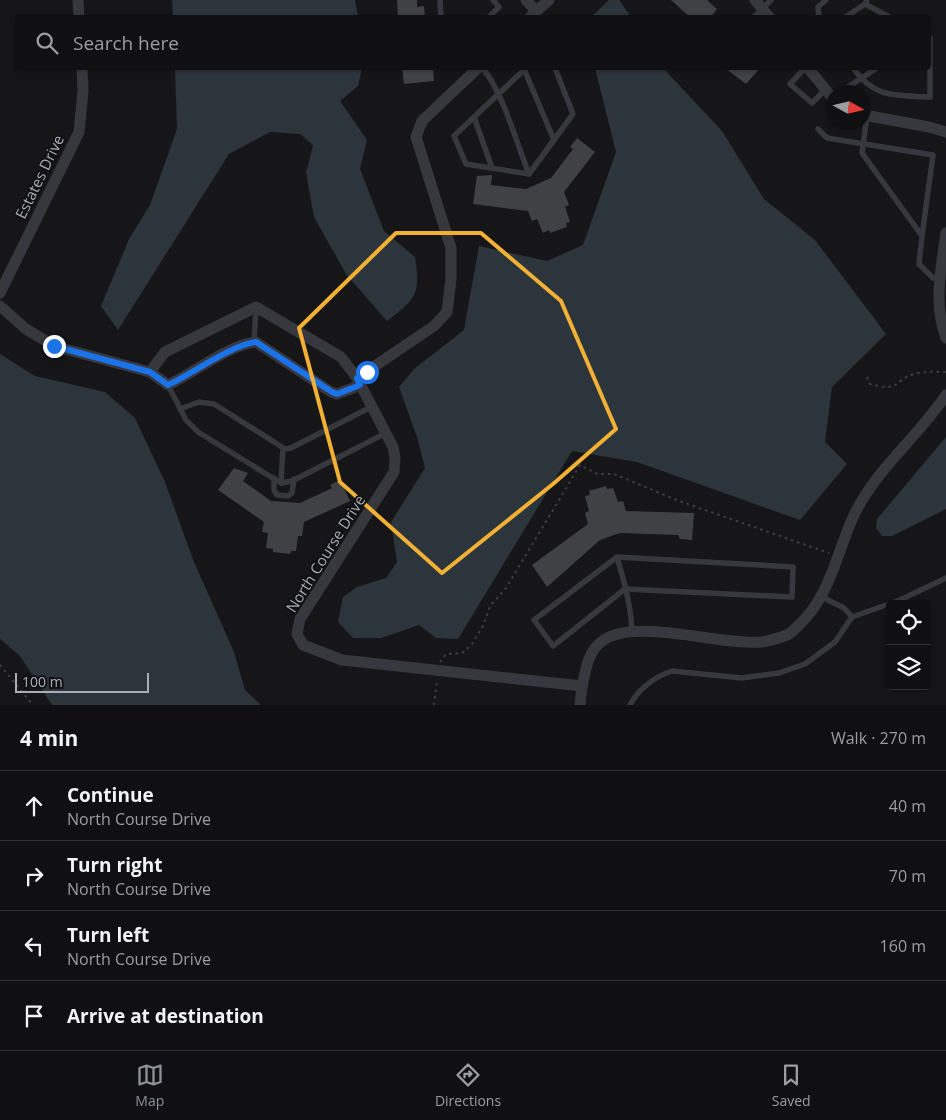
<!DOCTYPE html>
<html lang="en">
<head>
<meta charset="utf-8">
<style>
  body { margin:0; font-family:"Open Sans",sans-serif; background:#19191b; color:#f1f3f6 }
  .controls { position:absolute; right:15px; bottom:15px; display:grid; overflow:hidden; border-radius:5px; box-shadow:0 1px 4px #0004 }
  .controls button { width:45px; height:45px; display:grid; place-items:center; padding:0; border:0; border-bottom:1px solid #303032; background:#101012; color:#f1f3f6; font:25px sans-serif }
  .compass { position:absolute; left:826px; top:85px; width:45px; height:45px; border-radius:50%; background:#101012; box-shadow:0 1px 4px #0004; rotate:98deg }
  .scale { position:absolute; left:15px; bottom:12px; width:134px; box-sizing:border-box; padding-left:5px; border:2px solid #a8adb8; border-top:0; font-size:14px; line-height:18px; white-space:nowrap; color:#a8adb8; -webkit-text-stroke:4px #111113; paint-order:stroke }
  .stop { position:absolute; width:15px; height:15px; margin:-11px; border:4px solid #1a73e8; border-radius:50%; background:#fff }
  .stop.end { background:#1a73e8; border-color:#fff; box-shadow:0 1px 5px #0008 }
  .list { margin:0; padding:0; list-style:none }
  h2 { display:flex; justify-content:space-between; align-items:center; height:65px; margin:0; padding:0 20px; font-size:21px }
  h2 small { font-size:16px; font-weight:400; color:#9c9d9f }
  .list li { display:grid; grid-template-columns:32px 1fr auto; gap:15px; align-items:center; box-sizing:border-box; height:70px; padding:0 20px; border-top:1px solid #303032 }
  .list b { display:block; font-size:19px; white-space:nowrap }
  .list p { margin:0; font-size:16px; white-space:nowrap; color:#9c9d9f }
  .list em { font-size:16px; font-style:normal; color:#9c9d9f }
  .icon { flex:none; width:28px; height:28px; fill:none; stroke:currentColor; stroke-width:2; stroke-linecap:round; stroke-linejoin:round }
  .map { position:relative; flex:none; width:946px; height:705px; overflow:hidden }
  .search { position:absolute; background:#101012; box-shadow:0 1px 4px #0004; left:15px; right:15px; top:15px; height:55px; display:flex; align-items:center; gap:12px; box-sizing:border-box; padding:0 18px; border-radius:5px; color:#9c9d9f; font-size:19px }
  .sheet { height:345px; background:#101012 }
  nav { display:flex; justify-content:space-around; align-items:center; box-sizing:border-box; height:70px; border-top:1px solid #303032; background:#101012; font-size:14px; color:#9c9d9f }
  nav a { display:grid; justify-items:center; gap:2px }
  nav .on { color:#8c9099 }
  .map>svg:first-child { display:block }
  .water { fill:#2c353c }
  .building { fill:#404145 }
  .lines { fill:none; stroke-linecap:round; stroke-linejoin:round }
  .path { stroke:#3d3f44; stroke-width:2; stroke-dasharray:2.5 4; stroke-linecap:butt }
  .service { stroke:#37383d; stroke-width:5.5 }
  .minor { stroke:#37383d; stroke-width:11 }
  .route { stroke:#1a73e8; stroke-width:6 }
  .marked { fill:none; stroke:#f2b134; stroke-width:4; stroke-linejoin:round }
  .labels { text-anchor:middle; stroke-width:4; stroke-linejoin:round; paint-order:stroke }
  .street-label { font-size:15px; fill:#a8adb8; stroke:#111113 }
</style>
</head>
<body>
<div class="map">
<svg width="946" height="705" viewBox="0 0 946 705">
  <rect width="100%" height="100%" fill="#161618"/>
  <!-- water -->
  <g class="water">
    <path d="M 172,0 L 355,0 L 358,17 L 173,17 Z"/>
    <path d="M 609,0 L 619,0 L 631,17 L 591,17 Z"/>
    <path d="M 175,68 L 362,68 L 358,86 L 340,101 L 367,140 L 360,169 L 384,231 L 415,257 C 421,294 416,299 387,321 L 346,274 L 314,217 L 306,173 L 313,145 L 300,134 L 270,132 L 229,154 L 118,330 L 101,306 L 129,239 L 150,205 L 177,129 Z"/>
    <path d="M 595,68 L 663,68 L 722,131 L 764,199 L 815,240 L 886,334 L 832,387 L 825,442 L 847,464 L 800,520 L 637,462 L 572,451 L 458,639 L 436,638 L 419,625 L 381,638 L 353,638 L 338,622 L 343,597 L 357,587 L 386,578 L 397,562 L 391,522 L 425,468 L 417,437 L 399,387 L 414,369 L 464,330 L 479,246 L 547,261 L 583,245 L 616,152 Z"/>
    <path d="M 0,354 L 35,376 L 105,392 L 135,418 L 165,482 L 194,562 L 234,652 L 245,690 L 261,705 L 52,705 L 20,656 L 0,639 Z"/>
    <path d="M 946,437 L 946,509 L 892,536 L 882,536 L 876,528 L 877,519 Z"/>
  </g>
  <!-- building -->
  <g class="building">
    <path d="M 397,0 L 417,0 L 417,7 L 424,6 L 425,18 L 398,18 Z"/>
    <path d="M 671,0 L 707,0 L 717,9 L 710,18 L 691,18 Z"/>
    <path d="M 402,68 L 433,68 L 434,81 L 404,84 Z"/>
    <path d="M 725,68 L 760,68 L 746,84 Z"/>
    <path d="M 577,138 L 595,152 L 564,192 L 569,205 L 565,207 L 570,222 L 566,223 L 567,227 L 550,233 L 549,230 L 543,233 L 537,219 L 532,221 L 528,211 L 473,204 L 477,176 L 492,175 L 491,185 L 526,189 L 551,178 L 573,149 L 570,147 Z"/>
    <path d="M 234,468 L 248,473 L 243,481 L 271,501 L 300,503 L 332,488 L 330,485 L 340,480 L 350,501 L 304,522 L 302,536 L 298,536 L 296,551 L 291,551 L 290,554 L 273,552 L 273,549 L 266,548 L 268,533 L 262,532 L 264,522 L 218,490 Z"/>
    <path d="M 606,486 L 607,489 L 613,488 L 618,502 L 623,501 L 626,511 L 694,513 L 692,540 L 680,539 L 678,535 L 620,533 L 600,540 L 547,587 L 532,565 L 588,524 L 585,513 L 589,511 L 585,496 L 590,495 L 589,491 Z"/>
  </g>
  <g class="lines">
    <!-- path -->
    <g class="path">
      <path d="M 867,377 L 870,384 C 902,392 892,381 914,374 C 924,371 935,372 946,372"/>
      <path d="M 440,662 L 446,654 L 462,653 L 472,644 L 484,624 L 490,606 L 506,588 L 580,465 L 597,474 L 614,474 L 679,501 L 829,553"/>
      <path d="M 0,665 L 33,705"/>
      <path d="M 434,705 L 437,681"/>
    </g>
    <!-- service -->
    <g class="service">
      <path d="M 440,0 L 441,18"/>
      <path d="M 865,4 L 891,18"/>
      <path d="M 488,18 L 499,7 L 493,0"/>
      <path d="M 753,18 L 771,0"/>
      <path d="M 819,18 L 818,7 L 826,0"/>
      <path d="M 844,18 L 865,4 L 867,0"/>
      <path d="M 483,68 C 505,98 515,139 529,174 L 466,164 L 454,136 L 526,68"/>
      <path d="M 805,68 L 790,84 L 812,103 L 825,90"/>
      <path d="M 853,68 C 875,99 895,95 930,97 L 930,38"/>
      <path d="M 524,69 L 554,140"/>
      <path d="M 840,92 L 877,68"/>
      <path d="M 867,116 L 862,153 L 922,236 L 919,264 L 933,278 L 940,279"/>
      <path d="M 474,117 L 492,168"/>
      <path d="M 818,129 L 827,138 L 933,155 L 922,236"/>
      <path d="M 529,174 L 573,114 L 555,68"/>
      <path d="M 254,343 L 256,307"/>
      <path d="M 168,385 L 186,420 L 198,432 L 281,483 L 292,481 L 386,433"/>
      <path d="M 180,409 L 199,402 L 214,404 L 285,449 L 291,448 L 371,407"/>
      <path d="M 274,478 L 274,490 L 277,495 L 288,496 L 292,493 L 294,479"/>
      <path d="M 281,483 L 283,448"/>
      <path d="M 617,557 L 534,620 L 553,646 L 625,589 L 792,597 L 793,567 L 617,557 C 624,581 631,606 632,631"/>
      <path d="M 822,597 L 844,608 L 852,617"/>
      <path d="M 630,705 C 638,689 656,676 672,671 L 742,678 L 779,673 L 805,664 L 835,642 L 852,617 L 900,600 L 946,578"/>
    </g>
    <!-- minor -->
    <g class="minor">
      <path d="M 78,0 L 79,18"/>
      <path d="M 526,0 L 536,11"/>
      <path d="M 755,0 L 770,18"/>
      <path d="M 529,18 L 549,0"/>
      <path d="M 808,68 L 834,100"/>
      <path d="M 864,115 L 929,127 L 946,132"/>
      <path d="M 946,233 C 941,270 933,302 946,338"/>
      <path d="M 0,293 L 79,132 L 83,91 L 82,68"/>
      <path d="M 0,306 L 26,329 L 54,346 L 150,372 L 168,385 C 194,373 228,345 256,342 L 331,392 L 337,394 L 361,385"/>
      <path d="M 150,372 L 165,352 L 256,307 L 341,357 L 357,378 L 393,447 L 395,458 L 394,472 L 300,619 L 297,634 L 303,645 L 342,660 L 582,686 C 586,671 587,653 601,642 C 633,616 720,646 761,642 C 769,641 779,638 787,635 C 791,633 795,629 798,626 C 831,595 836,554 854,515 C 876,469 918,437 946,395"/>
      <path d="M 357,378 L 434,326 L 447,312 L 451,279 L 451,248 L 416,137 L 422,121 L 478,68"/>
      <path d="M 580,705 L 582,686"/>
    </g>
  </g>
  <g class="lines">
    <!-- route -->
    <path class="route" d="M 54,346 L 150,372 L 168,385 C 192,374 231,345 256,342 L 332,392 L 337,394 L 360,385 L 357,378 L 367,372"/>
  </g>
  <!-- marked area -->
  <path class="marked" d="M 396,233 L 481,233 L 561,301 L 616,429 L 553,484 L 442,573 L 340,482 L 299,328 Z"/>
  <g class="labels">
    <!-- street labels -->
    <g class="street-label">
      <text transform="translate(40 177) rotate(-64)" y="5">Estates Drive</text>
      <text transform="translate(326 554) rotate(-58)" y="5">North Course Drive</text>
    </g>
  </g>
</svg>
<div class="controls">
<button><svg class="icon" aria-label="locate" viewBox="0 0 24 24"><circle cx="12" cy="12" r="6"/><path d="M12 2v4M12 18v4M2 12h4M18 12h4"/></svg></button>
<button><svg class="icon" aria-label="layers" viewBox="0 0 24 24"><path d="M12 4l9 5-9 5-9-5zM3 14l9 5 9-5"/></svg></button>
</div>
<svg class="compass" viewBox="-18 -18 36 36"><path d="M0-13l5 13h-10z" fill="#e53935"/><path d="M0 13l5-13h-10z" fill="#9c9d9f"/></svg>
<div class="scale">100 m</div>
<div class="stop" style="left:367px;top:372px"></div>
<div class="stop end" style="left:54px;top:346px"></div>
<div class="search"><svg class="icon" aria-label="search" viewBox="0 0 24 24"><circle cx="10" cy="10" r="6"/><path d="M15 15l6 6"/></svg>Search here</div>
</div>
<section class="sheet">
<h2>4 min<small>Walk · 270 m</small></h2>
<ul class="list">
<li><svg class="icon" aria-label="ahead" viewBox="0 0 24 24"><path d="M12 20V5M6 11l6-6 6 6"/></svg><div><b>Continue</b><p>North Course Drive</p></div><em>40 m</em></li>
<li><svg class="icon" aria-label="right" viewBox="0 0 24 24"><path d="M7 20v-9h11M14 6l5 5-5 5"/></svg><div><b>Turn right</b><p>North Course Drive</p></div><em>70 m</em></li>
<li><svg class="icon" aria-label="left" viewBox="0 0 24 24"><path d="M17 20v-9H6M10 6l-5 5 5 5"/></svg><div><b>Turn left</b><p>North Course Drive</p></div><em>160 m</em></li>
<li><svg class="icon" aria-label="arrive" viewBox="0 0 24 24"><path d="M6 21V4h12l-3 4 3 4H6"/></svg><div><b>Arrive at destination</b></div></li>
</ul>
</section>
<nav>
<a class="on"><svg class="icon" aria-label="map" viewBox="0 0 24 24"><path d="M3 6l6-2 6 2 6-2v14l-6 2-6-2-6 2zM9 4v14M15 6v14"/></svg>Map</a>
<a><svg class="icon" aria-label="directions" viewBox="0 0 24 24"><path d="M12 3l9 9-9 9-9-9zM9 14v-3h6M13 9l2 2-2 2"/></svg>Directions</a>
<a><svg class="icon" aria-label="saved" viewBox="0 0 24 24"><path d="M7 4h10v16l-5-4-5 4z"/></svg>Saved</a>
</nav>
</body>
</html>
